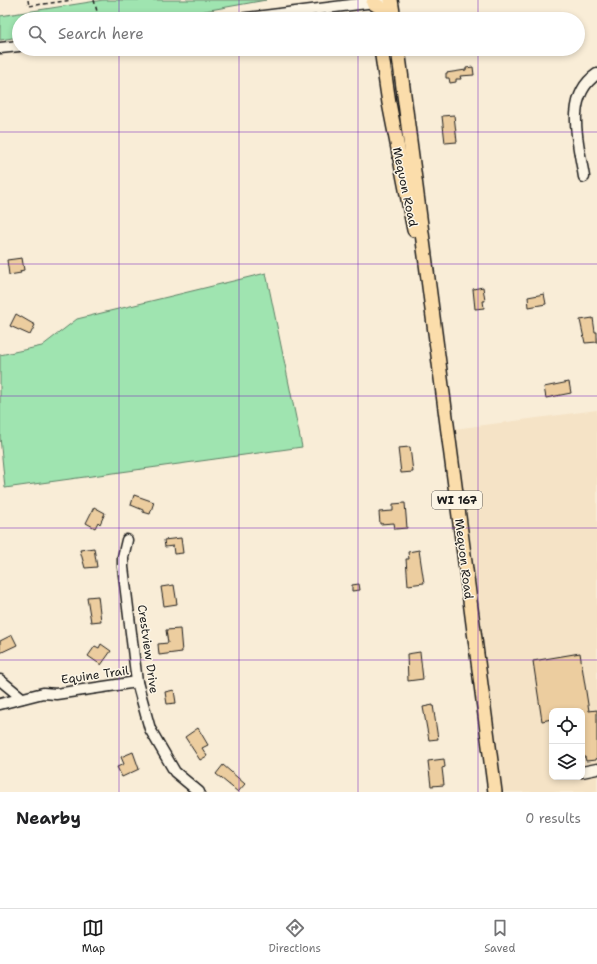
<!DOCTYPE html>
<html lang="en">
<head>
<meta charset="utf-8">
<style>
  body { margin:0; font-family:"Shantell Sans",sans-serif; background:#f2f2f2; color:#202124 }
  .controls { position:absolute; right:12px; bottom:12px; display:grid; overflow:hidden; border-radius:8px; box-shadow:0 2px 6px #0003 }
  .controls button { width:36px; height:36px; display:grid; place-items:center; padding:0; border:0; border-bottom:1px solid #e0e0e0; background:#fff; color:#202124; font:20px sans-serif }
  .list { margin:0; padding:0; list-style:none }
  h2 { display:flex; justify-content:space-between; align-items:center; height:52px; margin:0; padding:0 16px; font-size:17px }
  h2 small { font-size:13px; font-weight:400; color:#757577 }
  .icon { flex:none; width:22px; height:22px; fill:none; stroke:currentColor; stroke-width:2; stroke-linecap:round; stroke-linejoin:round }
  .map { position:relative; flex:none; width:597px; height:792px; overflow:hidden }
  .search { position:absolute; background:#fff; box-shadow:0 2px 6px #0003; left:12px; right:12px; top:12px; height:44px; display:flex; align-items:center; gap:10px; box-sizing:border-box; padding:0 14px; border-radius:22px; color:#757577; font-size:15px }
  .sheet { height:116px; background:#fff }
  nav { display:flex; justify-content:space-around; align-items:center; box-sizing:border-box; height:56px; border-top:1px solid #e0e0e0; background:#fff; font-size:11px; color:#757577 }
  nav a { display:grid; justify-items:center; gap:2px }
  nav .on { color:#1c1c1c }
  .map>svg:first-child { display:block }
  .built { fill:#f5e3c6; fill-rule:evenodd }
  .green { fill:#9fe4b0; stroke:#5e8066 }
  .building { fill:#eccd9f; stroke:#1c1c1c }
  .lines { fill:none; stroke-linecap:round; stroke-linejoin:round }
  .minor-casing { stroke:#1c1c1c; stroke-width:13 }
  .major-casing { stroke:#1c1c1c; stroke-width:16 }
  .path { stroke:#1c1c1c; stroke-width:1.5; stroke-dasharray:4 3; stroke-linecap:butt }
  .minor { stroke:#fcf5e5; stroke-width:10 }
  .major { stroke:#fbddab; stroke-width:13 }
  .grid { fill:none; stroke:#7b2cbf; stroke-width:1; stroke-opacity:0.55 }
  .labels { text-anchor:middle; stroke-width:3; stroke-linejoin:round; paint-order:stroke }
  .shield { fill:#fcf5e5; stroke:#5f5d58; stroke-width:1 }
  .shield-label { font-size:11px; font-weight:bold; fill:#1c1c1c }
  .street-label { font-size:12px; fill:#1c1c1c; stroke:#fcf5e5 }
</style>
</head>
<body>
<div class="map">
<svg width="597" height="792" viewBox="0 0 597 792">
  <rect width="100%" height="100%" fill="#f9edd7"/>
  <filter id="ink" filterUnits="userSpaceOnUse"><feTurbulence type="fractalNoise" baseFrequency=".025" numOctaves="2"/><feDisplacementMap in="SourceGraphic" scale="8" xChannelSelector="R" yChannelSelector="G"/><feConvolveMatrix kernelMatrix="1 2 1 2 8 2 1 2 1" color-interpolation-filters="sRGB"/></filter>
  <g filter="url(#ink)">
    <!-- built -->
    <path class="built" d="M 597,410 L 597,792 L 502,792 L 494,745 L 454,429 ZM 552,711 L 582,711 L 582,777 L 552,777 Z"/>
    <!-- green -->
    <g class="green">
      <path d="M 103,0 L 266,0 L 160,19 L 19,19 L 19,37 L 0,40 L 0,16 Z"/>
      <path d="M 266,273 L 302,447 L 5,488 L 0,437 L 0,355 L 42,346 L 77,319 Z"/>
    </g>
    <!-- building -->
    <g class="building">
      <path d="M 473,67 L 474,75 L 460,76 L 461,79 L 456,79 L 456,82 L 450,83 L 449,78 L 446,78 L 446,73 L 466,70 L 466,68 Z"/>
      <path d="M 454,115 L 457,142 L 445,143 L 442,116 Z"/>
      <path d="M 22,258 L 24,270 L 20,271 L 21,273 L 9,275 L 7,260 Z"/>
      <path d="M 483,287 L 485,301 L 483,301 L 484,308 L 475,309 L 473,289 Z"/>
      <path d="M 544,294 L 546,304 L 529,307 L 528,297 Z"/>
      <path d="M 16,314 L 35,325 L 30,335 L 10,326 Z"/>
      <path d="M 593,318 L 595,332 L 597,332 L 597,342 L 585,343 L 580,320 Z"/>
      <path d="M 569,382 L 571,393 L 546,398 L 544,387 Z"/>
      <path d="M 410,447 L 413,472 L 401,473 L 398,448 Z"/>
      <path d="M 134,495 L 154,502 L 150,514 L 143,512 L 143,510 L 131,505 Z"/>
      <path d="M 405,503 L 407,528 L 395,529 L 394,523 L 380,524 L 379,512 L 393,511 L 393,504 Z"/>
      <path d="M 94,507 L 105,513 L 100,524 L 98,522 L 95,528 L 86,523 Z"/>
      <path d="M 181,538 L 183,553 L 174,554 L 173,546 L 165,547 L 164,540 Z"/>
      <path d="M 94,548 L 97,567 L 85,568 L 80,550 Z"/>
      <path d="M 419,550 L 424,583 L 408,585 L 406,559 L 409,559 L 408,552 Z"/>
      <path d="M 359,584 L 360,590 L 352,591 L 352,585 Z"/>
      <path d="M 174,585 L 177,604 L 164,606 L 161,587 Z"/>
      <path d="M 98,596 L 101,621 L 91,622 L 87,597 Z"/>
      <path d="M 180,629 L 182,652 L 159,655 L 158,644 L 168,643 L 166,630 Z"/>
      <path d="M 12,635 L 17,645 L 0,653 L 0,641 Z"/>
      <path d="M 101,644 L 111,651 L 101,665 L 88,656 L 95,646 L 99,648 Z"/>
      <path d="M 420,652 L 423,679 L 408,681 L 407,654 Z"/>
      <path d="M 580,653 L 589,711 L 597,710 L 597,757 L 596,760 L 586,761 L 585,757 L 582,757 L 582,711 L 552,711 L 552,719 L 542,721 L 533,661 Z"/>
      <path d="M 174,690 L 176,703 L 167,704 L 165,692 Z"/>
      <path d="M 433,705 L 438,739 L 429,740 L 423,707 Z"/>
      <path d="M 198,728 L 208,745 L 202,748 L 207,756 L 200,760 L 185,737 Z"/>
      <path d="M 133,752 L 139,769 L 122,777 L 117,767 L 124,764 L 121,757 Z"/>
      <path d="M 444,759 L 445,767 L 442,768 L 444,785 L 431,786 L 428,761 Z"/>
      <path d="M 223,765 L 245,784 L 238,792 L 216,774 Z"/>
    </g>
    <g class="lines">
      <defs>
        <g id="minor">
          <path d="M 239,19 L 391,0"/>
          <path d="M 0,48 L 19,46"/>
          <path d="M 584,177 C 579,145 563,97 597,74"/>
          <path d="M 127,540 L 123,557 L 123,567 L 137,682 L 150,729 L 175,772 L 199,792"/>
          <path d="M 0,680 L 22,698"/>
          <path d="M 0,704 L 43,693 L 56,694 L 137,682"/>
          <path d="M 582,772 L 597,769"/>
        </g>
        <g id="major">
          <path d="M 391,0 L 394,19"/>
          <path d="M 373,3 L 381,8 L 385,19"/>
          <path d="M 381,49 L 389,103 L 414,230"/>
          <path d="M 398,49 L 495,792"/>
        </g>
      </defs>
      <!-- minor casing -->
      <use href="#minor" class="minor-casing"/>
      <!-- major casing -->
      <use href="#major" class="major-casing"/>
      <!-- path -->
      <g class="path">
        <path d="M 28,0 L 29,6 L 72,0"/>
        <path d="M 94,0 L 99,19"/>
      </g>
      <!-- minor -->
      <use href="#minor" class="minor"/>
      <!-- major -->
      <use href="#major" class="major"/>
    </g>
  </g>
  <!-- grid -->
  <path class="grid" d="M 119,0 L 119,19M 239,0 L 239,19M 358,0 L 358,19M 478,0 L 478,19M 119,49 L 119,792M 239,49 L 239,792M 358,49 L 358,792M 478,49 L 478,792M 0,132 L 597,132M 0,264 L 597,264M 0,396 L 597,396M 0,528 L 597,528M 0,660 L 597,660"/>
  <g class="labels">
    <!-- shield labels -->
    <rect class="shield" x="432" y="491" width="50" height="18" rx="3"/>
    <g class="shield-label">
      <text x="457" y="504">WI 167</text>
    </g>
    <!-- street labels -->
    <g class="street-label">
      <text transform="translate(405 187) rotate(78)" y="4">Mequon Road</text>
      <text transform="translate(464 559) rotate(83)" y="4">Mequon Road</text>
      <text transform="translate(148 649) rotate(82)" y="4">Crestview Drive</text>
      <text transform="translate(95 675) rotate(-8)" y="4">Equine Trail</text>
    </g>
  </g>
</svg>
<div class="controls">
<button><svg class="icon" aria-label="locate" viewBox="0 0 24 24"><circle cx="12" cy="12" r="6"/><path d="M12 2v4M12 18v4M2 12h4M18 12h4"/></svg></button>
<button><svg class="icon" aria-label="layers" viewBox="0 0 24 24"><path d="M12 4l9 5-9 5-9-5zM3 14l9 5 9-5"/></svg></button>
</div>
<div class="search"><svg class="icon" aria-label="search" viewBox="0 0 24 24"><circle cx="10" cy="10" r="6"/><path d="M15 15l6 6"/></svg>Search here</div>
</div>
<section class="sheet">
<h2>Nearby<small>0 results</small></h2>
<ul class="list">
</ul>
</section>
<nav>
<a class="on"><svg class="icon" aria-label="map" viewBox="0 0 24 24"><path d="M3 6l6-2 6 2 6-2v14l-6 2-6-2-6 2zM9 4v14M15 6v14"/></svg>Map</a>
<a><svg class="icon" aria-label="directions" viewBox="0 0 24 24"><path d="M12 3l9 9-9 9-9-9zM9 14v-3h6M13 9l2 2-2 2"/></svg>Directions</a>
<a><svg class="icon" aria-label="saved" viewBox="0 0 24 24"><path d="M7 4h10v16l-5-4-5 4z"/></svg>Saved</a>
</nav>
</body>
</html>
